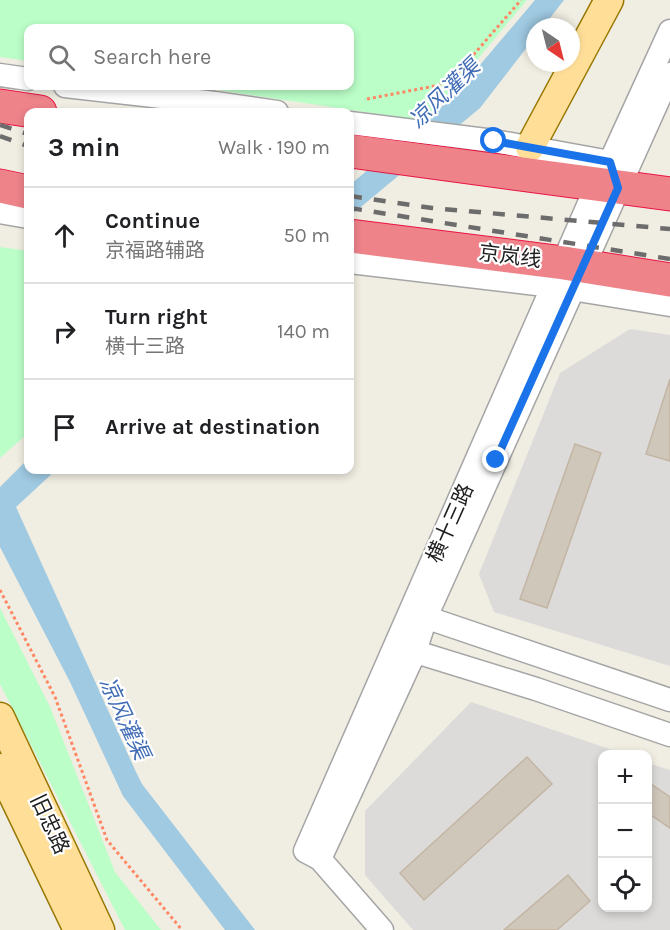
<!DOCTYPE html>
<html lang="en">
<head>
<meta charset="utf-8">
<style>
  body { margin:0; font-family:Karla,"Noto Sans SC",sans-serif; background:#f6f6f6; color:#202124 }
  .controls { position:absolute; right:18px; bottom:18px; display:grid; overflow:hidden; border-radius:12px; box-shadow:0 3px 9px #0003 }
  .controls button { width:54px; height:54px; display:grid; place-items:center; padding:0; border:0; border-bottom:2px solid #e0e0e0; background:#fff; color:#202124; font:30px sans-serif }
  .compass { position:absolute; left:526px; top:18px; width:54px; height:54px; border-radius:50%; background:#fff; box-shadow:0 3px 9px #0003; rotate:145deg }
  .stop { position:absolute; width:18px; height:18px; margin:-14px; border:4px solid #1a73e8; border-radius:50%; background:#fff }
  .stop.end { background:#1a73e8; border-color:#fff; box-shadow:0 2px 6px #0008 }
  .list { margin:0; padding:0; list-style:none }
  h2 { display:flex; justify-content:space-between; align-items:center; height:78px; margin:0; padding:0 24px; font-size:26px }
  h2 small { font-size:20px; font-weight:400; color:#757577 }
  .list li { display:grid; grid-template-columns:39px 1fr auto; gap:18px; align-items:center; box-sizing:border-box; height:96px; padding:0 24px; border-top:2px solid #e0e0e0 }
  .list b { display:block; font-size:22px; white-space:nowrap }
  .list p { margin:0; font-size:20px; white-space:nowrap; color:#757577 }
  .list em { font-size:20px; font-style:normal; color:#757577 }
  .icon { flex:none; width:33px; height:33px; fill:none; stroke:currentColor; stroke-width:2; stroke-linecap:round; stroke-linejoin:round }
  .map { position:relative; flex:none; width:670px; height:930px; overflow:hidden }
  .search { position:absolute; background:#fff; box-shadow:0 3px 9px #0003; left:24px; top:24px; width:330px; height:66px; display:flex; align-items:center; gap:15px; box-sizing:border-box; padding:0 21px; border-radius:12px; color:#757577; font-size:22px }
  .panel { position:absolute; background:#fff; box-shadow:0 3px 9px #0003; left:24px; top:108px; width:330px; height:366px; border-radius:12px }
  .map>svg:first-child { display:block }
  .residential { fill:#dcdbda }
  .park { fill:#bbfec8 }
  .water { fill:#9fcae2 }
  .building { fill:#d0c7bb; stroke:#c3b5a3; stroke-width:1.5 }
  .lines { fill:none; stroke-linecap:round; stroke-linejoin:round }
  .minor-casing { stroke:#a5a5a5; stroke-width:25 }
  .major-casing { stroke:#977700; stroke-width:31 }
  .highway-casing { stroke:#e91443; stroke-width:35 }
  .path { stroke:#ff8764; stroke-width:3; stroke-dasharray:3 3; stroke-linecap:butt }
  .minor { stroke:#fff; stroke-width:22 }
  .major { stroke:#ffdf98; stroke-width:28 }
  .highway { stroke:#ee838a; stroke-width:33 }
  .rail { stroke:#6c6c6c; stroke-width:4.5; stroke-dasharray:12 12; stroke-linecap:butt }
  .route { stroke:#1a73e8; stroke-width:8 }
  .labels { text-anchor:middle; stroke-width:4.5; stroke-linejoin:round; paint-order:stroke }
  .street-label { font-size:21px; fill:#1e1e1e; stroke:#fff }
  .water-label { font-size:22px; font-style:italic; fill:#416db6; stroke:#fff }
</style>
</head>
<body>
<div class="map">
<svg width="670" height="930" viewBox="0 0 670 930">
  <rect width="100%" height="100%" fill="#f0ede2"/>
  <!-- residential -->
  <g class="residential">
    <path d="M 630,329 L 670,335 L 670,666 L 494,612 L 479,574 L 560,373 Z"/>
    <path d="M 471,702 L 624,754 L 602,754 L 602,908 L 648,908 L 648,763 L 670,770 L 670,930 L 413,930 L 365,875 L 365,811 Z"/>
  </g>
  <!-- park -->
  <g class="park">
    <path d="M 0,0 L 527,0 L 426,121 L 191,86 L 350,86 L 350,28 L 28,28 L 28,61 L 0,57 Z"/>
    <path d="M 0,247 L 28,251 L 28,433 L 0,458 Z"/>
    <path d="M 0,608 L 50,707 L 115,872 L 161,930 L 125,930 L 0,684 Z"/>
  </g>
  <!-- water -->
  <g class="water">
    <path d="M 535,0 L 564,0 L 543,27 L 535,27 L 535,37 L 480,108 L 350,216 L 350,185 L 452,98 Z"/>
    <path d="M 28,459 L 28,470 L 56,470 L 16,507 L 136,772 L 142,784 L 255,930 L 225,930 L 123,796 L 70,682 L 0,547 L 0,487 Z"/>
  </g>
  <!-- building -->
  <g class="building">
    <path d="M 670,379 L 670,461 L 646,454 Z"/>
    <path d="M 575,444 L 601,453 L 547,608 L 520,599 Z"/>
    <path d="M 527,757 L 552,784 L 424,900 L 400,873 Z"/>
    <path d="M 648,782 L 670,797 L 670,828 L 648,813 Z"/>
    <path d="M 568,875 L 590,901 L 557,930 L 504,930 Z"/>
  </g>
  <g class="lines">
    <defs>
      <g id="minor">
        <path d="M 0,75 L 28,79"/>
        <path d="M 65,86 L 215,103 L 277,112"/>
        <path d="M 350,123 L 494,141 L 610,162 L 614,175"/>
        <path d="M 0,212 L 28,217"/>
        <path d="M 350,262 L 553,286 L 670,305"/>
        <path d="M 413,613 L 670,700"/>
        <path d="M 403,648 L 536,689 L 670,735"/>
        <path d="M 320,859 L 415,652 L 426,617 L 670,74"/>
        <path d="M 382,930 L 320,859 L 305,851 L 597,185 L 610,162 L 670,31"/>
      </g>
      <g id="major">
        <path d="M 530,147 L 609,0"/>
        <path d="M 0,717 L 100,930"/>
        <path d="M 0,768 L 78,930"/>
      </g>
      <g id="highway">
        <path d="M 0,106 L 40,112"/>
        <path d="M 350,151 L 670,194"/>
        <path d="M 0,186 L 28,192"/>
        <path d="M 350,236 L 564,263 L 670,280"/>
      </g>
    </defs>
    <!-- minor casing -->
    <use href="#minor" class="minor-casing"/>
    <!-- major casing -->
    <use href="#major" class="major-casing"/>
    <!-- highway casing -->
    <use href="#highway" class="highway-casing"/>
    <!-- path -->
    <g class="path">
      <path d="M 367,99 L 440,85 L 455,76 L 521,0"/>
      <path d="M 0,590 L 55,697 L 107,840 L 182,930"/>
    </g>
    <!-- minor -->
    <use href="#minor" class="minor"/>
    <!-- major -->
    <use href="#major" class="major"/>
    <!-- highway -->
    <use href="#highway" class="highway"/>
    <!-- rail -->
    <g class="rail">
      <path d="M 0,125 L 28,134"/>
      <path d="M 0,136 L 28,146"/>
      <path d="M 350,196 L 432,208 L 670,229"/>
      <path d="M 350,208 L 670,259"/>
    </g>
  </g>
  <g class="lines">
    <!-- route -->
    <path class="route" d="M 494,141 L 610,162 L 618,188 L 496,460"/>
  </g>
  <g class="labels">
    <!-- street labels -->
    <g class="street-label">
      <text transform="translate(510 256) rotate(7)" y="7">京岚线</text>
      <text transform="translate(450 523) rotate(-66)" y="7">横十三路</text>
      <text transform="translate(50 824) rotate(65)" y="7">旧忠路</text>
    </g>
    <!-- water labels -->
    <g class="water-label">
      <text transform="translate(444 93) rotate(-44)" y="8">凉风灌渠</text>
      <text transform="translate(125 718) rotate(65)" y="8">凉风灌渠</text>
    </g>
  </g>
</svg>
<div class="controls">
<button>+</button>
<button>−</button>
<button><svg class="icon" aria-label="locate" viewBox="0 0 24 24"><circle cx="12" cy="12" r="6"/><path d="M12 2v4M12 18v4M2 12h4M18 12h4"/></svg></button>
</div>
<svg class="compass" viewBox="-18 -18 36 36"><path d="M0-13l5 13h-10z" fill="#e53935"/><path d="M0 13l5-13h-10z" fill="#757577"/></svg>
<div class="stop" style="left:494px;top:141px"></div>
<div class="stop end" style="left:496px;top:460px"></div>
<div class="search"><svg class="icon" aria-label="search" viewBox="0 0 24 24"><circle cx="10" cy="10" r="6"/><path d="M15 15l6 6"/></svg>Search here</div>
<section class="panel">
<h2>3 min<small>Walk · 190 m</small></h2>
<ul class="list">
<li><svg class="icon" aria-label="ahead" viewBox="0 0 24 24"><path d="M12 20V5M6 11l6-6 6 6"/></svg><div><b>Continue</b><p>京福路辅路</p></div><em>50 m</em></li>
<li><svg class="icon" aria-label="right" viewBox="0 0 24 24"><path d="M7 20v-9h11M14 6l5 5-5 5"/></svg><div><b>Turn right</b><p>横十三路</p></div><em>140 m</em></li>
<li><svg class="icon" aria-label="arrive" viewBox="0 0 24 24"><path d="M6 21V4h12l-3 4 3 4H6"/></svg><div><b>Arrive at destination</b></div></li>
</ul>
</section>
</div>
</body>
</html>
